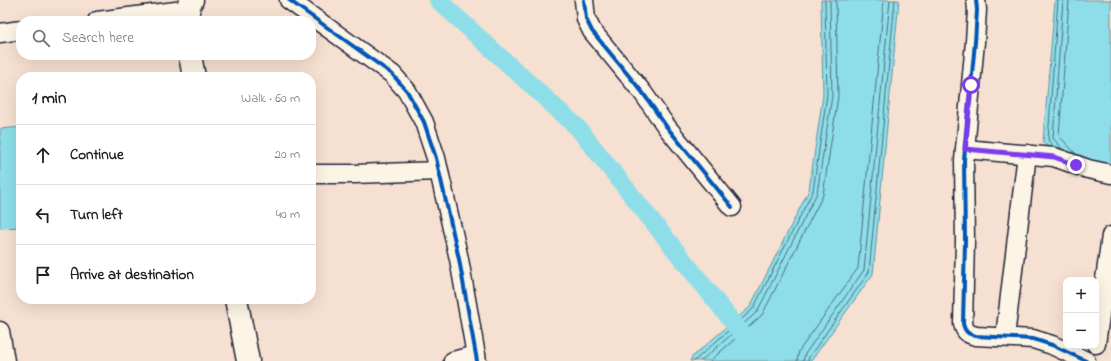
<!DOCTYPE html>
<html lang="en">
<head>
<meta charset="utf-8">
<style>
  body { margin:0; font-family:"Indie Flower",sans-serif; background:#f6f6f6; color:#202124 }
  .controls { position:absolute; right:12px; bottom:12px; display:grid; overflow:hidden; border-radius:8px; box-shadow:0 4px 16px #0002 }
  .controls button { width:36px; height:36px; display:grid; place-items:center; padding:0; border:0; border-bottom:1px solid #e0e0e0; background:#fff; color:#202124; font:20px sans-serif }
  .stop { position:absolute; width:12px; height:12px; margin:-9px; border:3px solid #7c3aed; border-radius:50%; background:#fff }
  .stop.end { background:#7c3aed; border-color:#fff; box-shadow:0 1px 4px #0008 }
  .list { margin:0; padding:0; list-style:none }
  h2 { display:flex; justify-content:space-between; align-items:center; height:52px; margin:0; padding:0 16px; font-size:17px }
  h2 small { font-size:13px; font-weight:400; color:#757577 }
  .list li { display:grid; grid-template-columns:26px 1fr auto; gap:12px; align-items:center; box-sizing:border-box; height:60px; padding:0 16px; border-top:1px solid #e0e0e0 }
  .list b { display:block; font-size:15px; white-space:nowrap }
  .list em { font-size:13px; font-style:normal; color:#757577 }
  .icon { flex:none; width:22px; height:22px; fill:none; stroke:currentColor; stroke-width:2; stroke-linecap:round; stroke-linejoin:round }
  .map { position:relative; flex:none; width:1111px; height:361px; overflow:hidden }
  .search { position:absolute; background:#fff; box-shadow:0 4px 16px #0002; left:16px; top:16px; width:300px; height:44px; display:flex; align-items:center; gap:10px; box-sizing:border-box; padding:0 14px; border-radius:16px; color:#757577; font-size:15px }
  .panel { position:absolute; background:#fff; box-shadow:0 4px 16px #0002; left:16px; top:72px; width:300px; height:232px; border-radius:16px }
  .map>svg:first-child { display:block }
  .water { fill:#8ddee8; stroke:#6293a3 }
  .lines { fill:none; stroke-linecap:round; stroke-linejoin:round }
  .shore { stroke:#4d6d80; stroke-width:1 }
  .canal { stroke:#8ddee8; stroke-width:18 }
  .street-casing { stroke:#22223b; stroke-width:21 }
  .secondary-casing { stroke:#22223b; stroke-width:25 }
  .street { stroke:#fcf5e5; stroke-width:18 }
  .secondary { stroke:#fcf5e5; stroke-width:22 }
  .cycleway-casing { stroke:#fcf5e5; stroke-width:6 }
  .cycleway { stroke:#0057b8; stroke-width:4 }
  .route { stroke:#7c3aed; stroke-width:5 }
</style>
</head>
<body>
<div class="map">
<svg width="1111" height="361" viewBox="0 0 1111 361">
  <rect width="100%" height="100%" fill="#f6e0d1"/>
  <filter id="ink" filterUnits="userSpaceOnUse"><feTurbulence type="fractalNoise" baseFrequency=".025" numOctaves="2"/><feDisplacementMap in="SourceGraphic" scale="8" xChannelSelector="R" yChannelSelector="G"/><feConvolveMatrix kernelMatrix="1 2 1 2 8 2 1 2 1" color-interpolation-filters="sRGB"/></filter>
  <g filter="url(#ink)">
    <!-- water -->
    <g class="water">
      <path d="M 821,0 L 899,0 L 873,274 L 811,361 L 690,361 L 692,357 L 750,307 L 809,190 L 823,95 Z"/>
      <path d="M 1055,0 L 1111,0 L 1111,179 L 1073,173 L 1043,142 Z"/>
      <path d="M 21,127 L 21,227 L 0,228 L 0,129 Z"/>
    </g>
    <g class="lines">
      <!-- shore -->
      <g class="shore">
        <path d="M 1069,0 L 1059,136 L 1076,154"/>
        <path d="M 1054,147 L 1048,140 L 1058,0"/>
        <path d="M 1063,150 L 1053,138 L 1063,0"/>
        <path d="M 694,361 L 753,309 L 813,191 L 827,95 L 825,0"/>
        <path d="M 701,361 L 757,312 L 817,193 L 832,96 L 830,0"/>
        <path d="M 710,361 L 762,315 L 823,195 L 838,96 L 836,0"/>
        <path d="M 797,361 L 799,351 L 858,268 L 884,0"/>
        <path d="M 803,361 L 805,354 L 864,270 L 890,0"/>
        <path d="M 808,361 L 809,357 L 869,272 L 895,0"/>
      </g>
      <!-- canal -->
      <path class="canal" d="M 438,0 L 578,128 L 747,340"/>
      <defs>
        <g id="street">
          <path d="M 289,0 L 392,74 L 407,91 L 424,122 L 436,158 L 459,259 L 477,361"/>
          <path d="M 584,0 L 586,19 L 592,31 L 643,93 L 666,126 L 732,207"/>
          <path d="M 976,0 L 977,10 L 975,42 L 964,160 L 965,241 L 963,324 C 965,332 968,334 976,336 L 1033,339 L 1052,345 L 1086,361"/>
          <path d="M 97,21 L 184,10"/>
          <path d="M 0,33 L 21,30"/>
          <path d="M 965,149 L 1054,157 L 1088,169 L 1111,174"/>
          <path d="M 311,174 L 354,174 L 439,171"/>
          <path d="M 0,331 L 5,361"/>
          <path d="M 1005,337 L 1027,154"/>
          <path d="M 1096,344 L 1111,236"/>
          <path d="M 453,361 L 476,355"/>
        </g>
        <g id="secondary">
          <path d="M 187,21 L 189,5 L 192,0"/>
          <path d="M 190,55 L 194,77"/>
          <path d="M 236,299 L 248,361"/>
        </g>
      </defs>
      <!-- street casing -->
      <use href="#street" class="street-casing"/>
      <!-- secondary casing -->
      <use href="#secondary" class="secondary-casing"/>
      <!-- street -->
      <use href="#street" class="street"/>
      <!-- secondary -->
      <use href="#secondary" class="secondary"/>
      <defs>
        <g id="cycleway">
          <path d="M 289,0 L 392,74 L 407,91 L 424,122 L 436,158 L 459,259 L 477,361"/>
          <path d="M 584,0 L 586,19 L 592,31 L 643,93 L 666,126 L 732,207"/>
          <path d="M 976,0 L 977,10 L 975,42 L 964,160 L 965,241 L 963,324 C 965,332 968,334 976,336 L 1033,339 L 1052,345 L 1086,361"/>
        </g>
      </defs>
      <!-- cycleway casing -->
      <use href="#cycleway" class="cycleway-casing"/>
      <!-- cycleway -->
      <use href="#cycleway" class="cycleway"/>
    </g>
  </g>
  <g class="lines" filter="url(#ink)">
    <!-- route -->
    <path class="route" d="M 971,85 L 965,149 L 1044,156 L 1054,157 L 1076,165"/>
  </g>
</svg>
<div class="controls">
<button>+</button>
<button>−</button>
</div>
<div class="stop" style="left:971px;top:85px"></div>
<div class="stop end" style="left:1076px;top:165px"></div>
<div class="search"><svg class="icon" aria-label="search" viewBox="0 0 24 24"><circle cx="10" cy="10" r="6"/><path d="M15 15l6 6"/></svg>Search here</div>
<section class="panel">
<h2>1 min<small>Walk · 60 m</small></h2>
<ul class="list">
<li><svg class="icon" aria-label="ahead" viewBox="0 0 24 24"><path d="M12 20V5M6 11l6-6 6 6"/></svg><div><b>Continue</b></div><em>20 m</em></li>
<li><svg class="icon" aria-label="left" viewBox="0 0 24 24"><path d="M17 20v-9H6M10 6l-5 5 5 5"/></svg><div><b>Turn left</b></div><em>40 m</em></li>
<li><svg class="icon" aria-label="arrive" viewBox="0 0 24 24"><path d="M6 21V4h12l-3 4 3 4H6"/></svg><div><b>Arrive at destination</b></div></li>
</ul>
</section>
</div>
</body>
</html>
